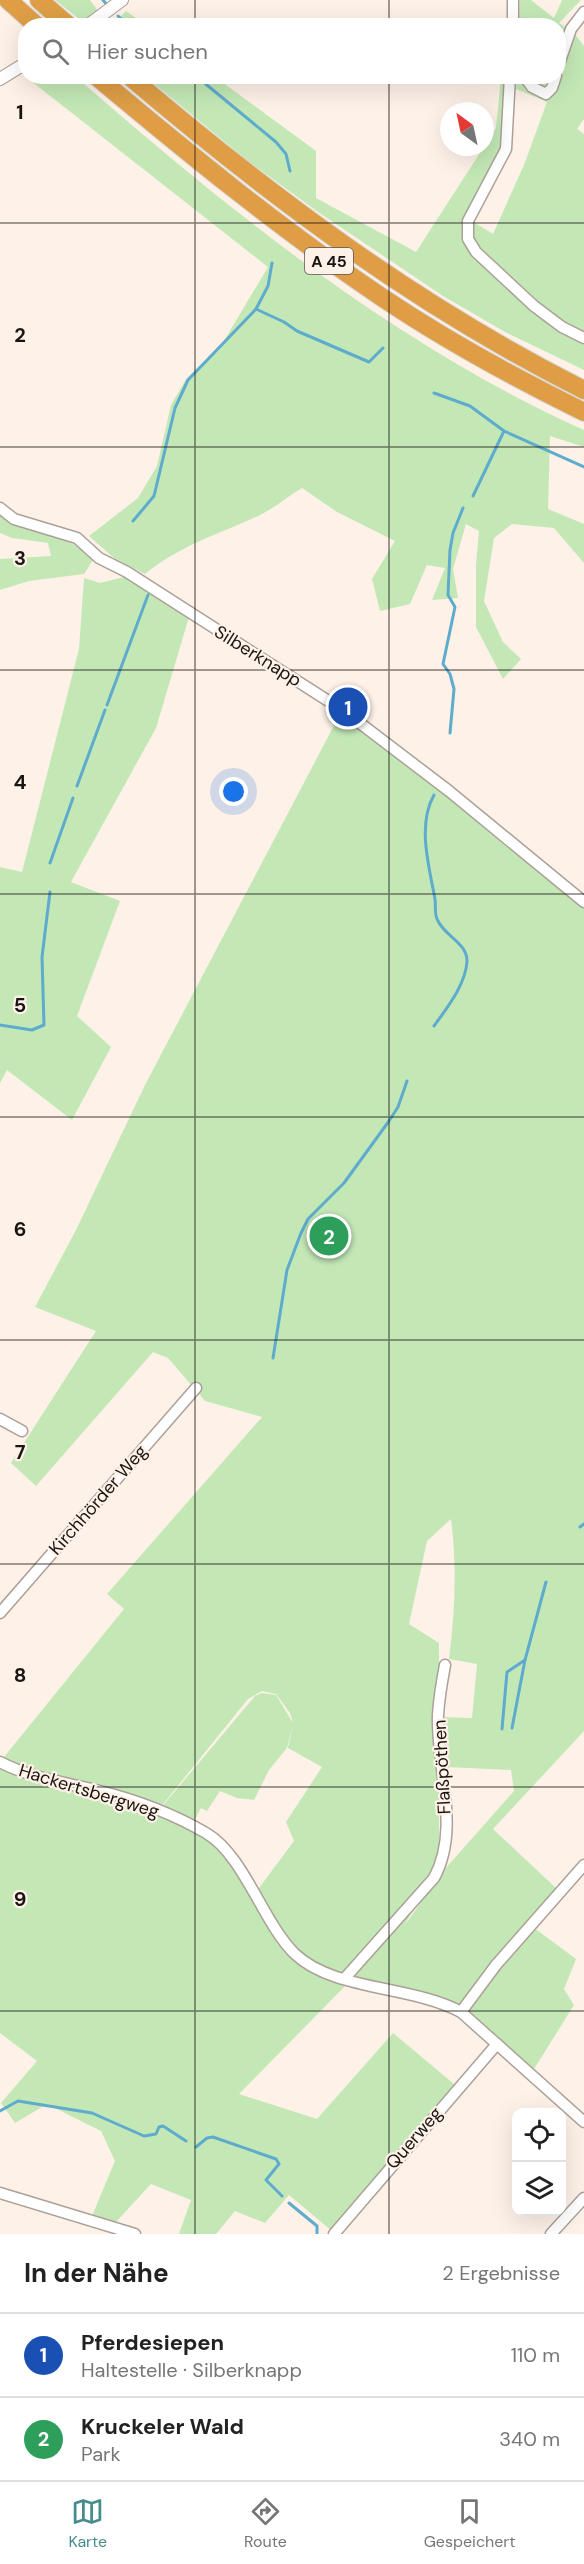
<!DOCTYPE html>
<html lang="de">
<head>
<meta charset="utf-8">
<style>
  body { margin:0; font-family:"DM Sans",sans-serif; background:#f6f6f6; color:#222 }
  .controls { position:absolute; right:18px; bottom:18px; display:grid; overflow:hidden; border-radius:12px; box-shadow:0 6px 24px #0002 }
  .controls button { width:54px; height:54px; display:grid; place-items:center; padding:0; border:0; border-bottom:2px solid #e0e0e0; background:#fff; color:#222; font:30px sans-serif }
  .compass { position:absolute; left:440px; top:102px; width:54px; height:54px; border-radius:50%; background:#fff; box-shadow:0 6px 24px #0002; rotate:327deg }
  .you { position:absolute; left:234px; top:792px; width:21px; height:21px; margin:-15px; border:4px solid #fff; border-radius:50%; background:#1a73e8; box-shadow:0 0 0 9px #1a73e833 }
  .badge { display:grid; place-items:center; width:39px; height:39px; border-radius:50%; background:#458d8c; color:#fff; font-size:20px; font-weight:700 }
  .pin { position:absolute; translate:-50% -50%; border:3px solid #fff; box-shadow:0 2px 6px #0006 }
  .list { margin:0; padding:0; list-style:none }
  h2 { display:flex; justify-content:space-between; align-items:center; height:78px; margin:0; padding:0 24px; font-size:26px }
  h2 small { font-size:20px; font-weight:400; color:#767676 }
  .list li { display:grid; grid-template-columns:39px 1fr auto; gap:18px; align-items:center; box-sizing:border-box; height:84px; padding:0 24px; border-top:2px solid #e0e0e0 }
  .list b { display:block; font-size:22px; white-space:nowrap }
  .list p { margin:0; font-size:20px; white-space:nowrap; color:#767676 }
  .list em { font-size:20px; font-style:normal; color:#767676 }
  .icon { flex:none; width:33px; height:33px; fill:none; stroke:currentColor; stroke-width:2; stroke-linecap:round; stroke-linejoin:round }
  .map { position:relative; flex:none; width:584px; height:2234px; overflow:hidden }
  .search { position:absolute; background:#fff; box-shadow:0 6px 24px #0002; left:18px; right:18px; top:18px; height:66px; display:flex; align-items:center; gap:15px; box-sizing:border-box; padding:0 21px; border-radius:24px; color:#767676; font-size:22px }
  .sheet { height:246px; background:#fff }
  nav { display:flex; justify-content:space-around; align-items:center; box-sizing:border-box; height:84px; border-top:2px solid #e0e0e0; background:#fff; font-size:16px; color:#767676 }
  nav a { display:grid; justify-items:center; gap:3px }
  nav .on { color:#458d8c }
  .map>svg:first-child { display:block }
  .green { fill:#c3e8b6; fill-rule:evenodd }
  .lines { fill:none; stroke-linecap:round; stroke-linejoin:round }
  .stream { stroke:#5fabcd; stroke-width:3 }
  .minor-casing { stroke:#aca098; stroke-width:13 }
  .tertiary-casing { stroke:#aca098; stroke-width:14 }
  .motorway-casing { stroke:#d6d5d4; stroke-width:20 }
  .minor { stroke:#fff; stroke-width:10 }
  .tertiary { stroke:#fff; stroke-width:12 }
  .motorway { stroke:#df9e46; stroke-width:18 }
  .grid { fill:none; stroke:#191512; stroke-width:1.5; stroke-opacity:0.55 }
  .labels { text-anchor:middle; stroke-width:4.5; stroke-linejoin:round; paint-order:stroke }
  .shield { fill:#fef1e8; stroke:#5e5752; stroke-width:1.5 }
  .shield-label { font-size:16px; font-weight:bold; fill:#191512 }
  .street-label { font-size:18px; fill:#191512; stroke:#fef1e8 }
  .grid-label { font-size:20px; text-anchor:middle; font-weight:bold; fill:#191512; stroke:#fef1e8; stroke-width:4.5; stroke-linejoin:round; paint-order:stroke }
</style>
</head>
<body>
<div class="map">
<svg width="584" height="2234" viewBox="0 0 584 2234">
  <rect width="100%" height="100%" fill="#fef1e8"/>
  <!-- green -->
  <g class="green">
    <path d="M 55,0 L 90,0 L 98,11 L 82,21 Z"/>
    <path d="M 520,0 L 531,0 L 554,18 L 562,0 L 581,0 L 559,23 L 575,34 L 584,46 L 584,119 L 577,129 L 584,134 L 584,370 L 505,332 L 443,296 L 318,212 L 248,161 L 146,77 L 215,77 L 316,151 L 316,198 L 416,252 L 496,128 L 501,77 L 506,80 L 504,148 L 465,217 L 493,234 L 524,165 L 547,102 L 516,89 L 517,77 L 558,76 L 558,26 L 519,25 Z"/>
    <path d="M 126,11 L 146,25 L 113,25 Z"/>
    <path d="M 26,77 L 76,77 C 231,212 395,345 584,430 L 584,447 L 550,436 L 548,509 L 584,524 L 584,563 L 554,528 L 512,524 L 494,538 L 484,601 L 503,642 L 521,659 L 503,679 L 476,627 L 476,564 L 479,531 L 466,524 L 453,569 L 458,598 L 432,600 L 445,568 L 427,565 L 410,604 L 380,611 L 372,579 L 395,541 L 337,512 L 302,488 C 287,497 273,509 258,516 C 218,534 179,546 145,574 L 115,559 L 89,536 L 138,498 L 157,466 L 171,405 L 186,379 L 222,344 L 268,267 Z"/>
    <path d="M 0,512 L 82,548 L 93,560 L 84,574 L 29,581 L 0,590 L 0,559 L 51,556 L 48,543 L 12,538 L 0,533 Z"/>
    <path d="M 124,577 L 189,617 L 156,728 L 71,882 L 120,901 L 77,1016 L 111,1047 L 72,1120 L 7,1070 L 0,1083 L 0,867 L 22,872 L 79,649 L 84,578 L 100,583 Z"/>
    <path d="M 338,718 L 345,718 L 451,799 L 584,908 L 584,1731 L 493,1829 L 556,1888 L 460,2006 L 422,1992 L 353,1978 L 239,2094 L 317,2119 L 393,2033 L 454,2084 L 332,2231 L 289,2195 L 265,2223 L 235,2211 L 216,2234 L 179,2234 L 191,2200 L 151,2184 L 115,2223 L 92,2216 L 115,2161 L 101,2131 L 47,2104 L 15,2123 L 1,2103 L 37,2061 L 0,2033 L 0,1762 L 124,1609 L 107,1594 L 262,1417 L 205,1401 L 168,1358 L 153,1352 L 36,1486 L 11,1463 L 96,1331 L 35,1307 L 76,1230 L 145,1085 ZM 451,1519 C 457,1565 455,1614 449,1659 L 477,1664 L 472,1718 L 440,1717 L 447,1767 L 511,1770 L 514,1791 L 445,1869 L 404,1926 L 439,1866 L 439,1643 L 409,1624 L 427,1541 ZM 262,1691 L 276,1694 L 290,1713 L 293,1723 L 276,1695 L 262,1693 L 255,1696 L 160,1809 L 193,1823 L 201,1808 L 207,1811 L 220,1791 L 237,1798 L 254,1800 L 269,1770 L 287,1748 L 293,1725 L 288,1748 L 322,1767 L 286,1822 L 294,1841 L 253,1896 L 222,1851 L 204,1836 L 156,1813 L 248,1699 Z"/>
    <path d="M 533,1927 L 576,1959 L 564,1989 L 574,2005 L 534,2069 L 467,2011 L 473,1995 Z"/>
  </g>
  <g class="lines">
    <!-- stream -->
    <g class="stream">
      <path d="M 103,0 L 108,6"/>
      <path d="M 118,16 L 129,26"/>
      <path d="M 196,76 L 276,142 L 286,154 L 290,171"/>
      <path d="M 272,263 L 268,286 L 256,309 L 284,322 L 297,331 L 369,362 L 383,348"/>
      <path d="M 434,393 L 470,406 L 504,431 L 584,467"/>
      <path d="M 473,496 L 504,431"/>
      <path d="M 133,521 L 154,496 L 175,408 L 188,380 L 256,309"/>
      <path d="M 107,705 L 148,595"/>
      <path d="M 450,733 L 454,689 L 450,674 L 443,664 L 455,607 L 448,595 L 450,550 L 453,533 L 463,508"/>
      <path d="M 77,786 L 105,710"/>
      <path d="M 50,863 L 73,798"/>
      <path d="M 0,1025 L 32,1030 L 44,1025 L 42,957 L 50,892"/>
      <path d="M 434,1026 C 447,1008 466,984 467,961 C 467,943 445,936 438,921 C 434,915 436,906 435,899 C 429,866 417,825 434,795"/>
      <path d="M 273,1358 L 287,1270 L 301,1233 L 308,1219 L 344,1183 L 389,1121 L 398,1107 L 407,1081"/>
      <path d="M 580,1527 L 584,1524"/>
      <path d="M 512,1728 L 525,1660 L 546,1582"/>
      <path d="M 502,1729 L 507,1672 L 525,1660"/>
      <path d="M 0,2111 L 18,2101 L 92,2113 L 144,2136 L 156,2134 L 159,2127 L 163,2126 L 186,2141"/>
      <path d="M 196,2147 L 207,2138 L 213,2137 L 276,2159 L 279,2164 L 266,2180 L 282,2196"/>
      <path d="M 289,2203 L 317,2226 L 317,2234"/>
    </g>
    <defs>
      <g id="minor">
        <path d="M 513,0 L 513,26"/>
        <path d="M 558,67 L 571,29 L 584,12"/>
        <path d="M 510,76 L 506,149 L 468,221 L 468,239 L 476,252 L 534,306 L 562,327 L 584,338"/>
        <path d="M 524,76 L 532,87 L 546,94 L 552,88 L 556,76"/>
        <path d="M 0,508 L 14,519 L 77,538 L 99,558 L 127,572 L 344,711 L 449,791 L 584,902"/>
        <path d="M 0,1419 L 22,1431"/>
        <path d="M 0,1613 L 196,1388"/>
        <path d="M 0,1762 C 30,1778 68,1783 100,1791 C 136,1800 175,1815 206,1833 C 244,1855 263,1923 295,1954 C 334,1991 411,1985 461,2012 L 584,2122"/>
        <path d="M 345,1978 L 434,1878 C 461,1829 436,1767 438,1715 C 439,1698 442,1681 445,1665"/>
        <path d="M 461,2012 L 496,1965 L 584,1865"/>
        <path d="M 0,2193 L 135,2234"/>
        <path d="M 334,2234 L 497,2044"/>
        <path d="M 551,2234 L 584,2198"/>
      </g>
      <g id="tertiary">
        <path d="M 87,26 L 122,0"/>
        <path d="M 0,79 L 26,63"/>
      </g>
      <g id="motorway">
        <path d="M 8,0 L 37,26"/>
        <path d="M 39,0 L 69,26"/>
        <path d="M 96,76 C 189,154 282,230 383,298 C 447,341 515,378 584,412"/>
        <path d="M 129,76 C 271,197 417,306 584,390"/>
      </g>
    </defs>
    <!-- minor casing -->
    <use href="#minor" class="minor-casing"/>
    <!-- tertiary casing -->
    <use href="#tertiary" class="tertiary-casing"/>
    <!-- motorway casing -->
    <use href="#motorway" class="motorway-casing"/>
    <!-- minor -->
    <use href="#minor" class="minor"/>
    <!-- tertiary -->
    <use href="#tertiary" class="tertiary"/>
    <!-- motorway -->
    <use href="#motorway" class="motorway"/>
  </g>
  <!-- grid -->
  <path class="grid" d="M 195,0 L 195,26M 389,0 L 389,26M 195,76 L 195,2234M 389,76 L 389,2234M 0,223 L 584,223M 0,447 L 584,447M 0,670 L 584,670M 0,894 L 584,894M 0,1117 L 584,1117M 0,1340 L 584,1340M 0,1564 L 584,1564M 0,1787 L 584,1787M 0,2011 L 584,2011"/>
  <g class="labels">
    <!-- shield labels -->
    <rect class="shield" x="305" y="248" width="48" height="26" rx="4.5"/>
    <g class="shield-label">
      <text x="329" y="267">A 45</text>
    </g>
    <!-- street labels -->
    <g class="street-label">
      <text transform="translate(258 656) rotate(32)" y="6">Silberknapp</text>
      <text transform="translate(98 1500) rotate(-49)" y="6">Kirchhörder Weg</text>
      <text transform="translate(442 1767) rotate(-93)" y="6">Flaßpöthen</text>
      <text transform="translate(89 1791) rotate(17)" y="6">Hackertsbergweg</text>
      <text transform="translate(414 2138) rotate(-49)" y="6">Querweg</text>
    </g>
  </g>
  <g class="grid-label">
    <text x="20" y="119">1</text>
    <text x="20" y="342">2</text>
    <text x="20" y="565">3</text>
    <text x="20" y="789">4</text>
    <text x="20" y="1012">5</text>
    <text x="20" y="1236">6</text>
    <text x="20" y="1459">7</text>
    <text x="20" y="1682">8</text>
    <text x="20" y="1906">9</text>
  </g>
</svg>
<div class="controls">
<button><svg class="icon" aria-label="locate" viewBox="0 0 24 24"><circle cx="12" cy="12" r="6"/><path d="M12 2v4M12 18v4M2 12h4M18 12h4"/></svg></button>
<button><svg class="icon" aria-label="layers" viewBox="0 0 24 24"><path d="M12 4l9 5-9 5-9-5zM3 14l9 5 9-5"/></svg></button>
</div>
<svg class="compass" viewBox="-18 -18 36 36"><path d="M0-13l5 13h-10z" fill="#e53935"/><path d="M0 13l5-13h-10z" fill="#767676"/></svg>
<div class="you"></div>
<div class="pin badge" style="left:348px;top:707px;background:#1a4fb4">1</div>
<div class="pin badge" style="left:329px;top:1236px;background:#2e9e5b">2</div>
<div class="search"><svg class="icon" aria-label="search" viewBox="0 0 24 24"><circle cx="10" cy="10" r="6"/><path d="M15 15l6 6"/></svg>Hier suchen</div>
</div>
<section class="sheet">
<h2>In der Nähe<small>2 Ergebnisse</small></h2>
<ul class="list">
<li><span class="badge" style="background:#1a4fb4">1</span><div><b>Pferdesiepen</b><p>Haltestelle · Silberknapp</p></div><em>110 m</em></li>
<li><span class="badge" style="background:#2e9e5b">2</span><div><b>Kruckeler Wald</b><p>Park</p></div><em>340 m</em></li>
</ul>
</section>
<nav>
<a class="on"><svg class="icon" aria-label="map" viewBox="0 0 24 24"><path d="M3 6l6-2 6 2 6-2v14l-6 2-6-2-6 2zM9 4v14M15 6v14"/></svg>Karte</a>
<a><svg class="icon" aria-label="directions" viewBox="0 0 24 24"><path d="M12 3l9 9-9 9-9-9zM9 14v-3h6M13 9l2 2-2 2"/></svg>Route</a>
<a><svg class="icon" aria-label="saved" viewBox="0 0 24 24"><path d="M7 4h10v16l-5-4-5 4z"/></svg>Gespeichert</a>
</nav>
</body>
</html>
